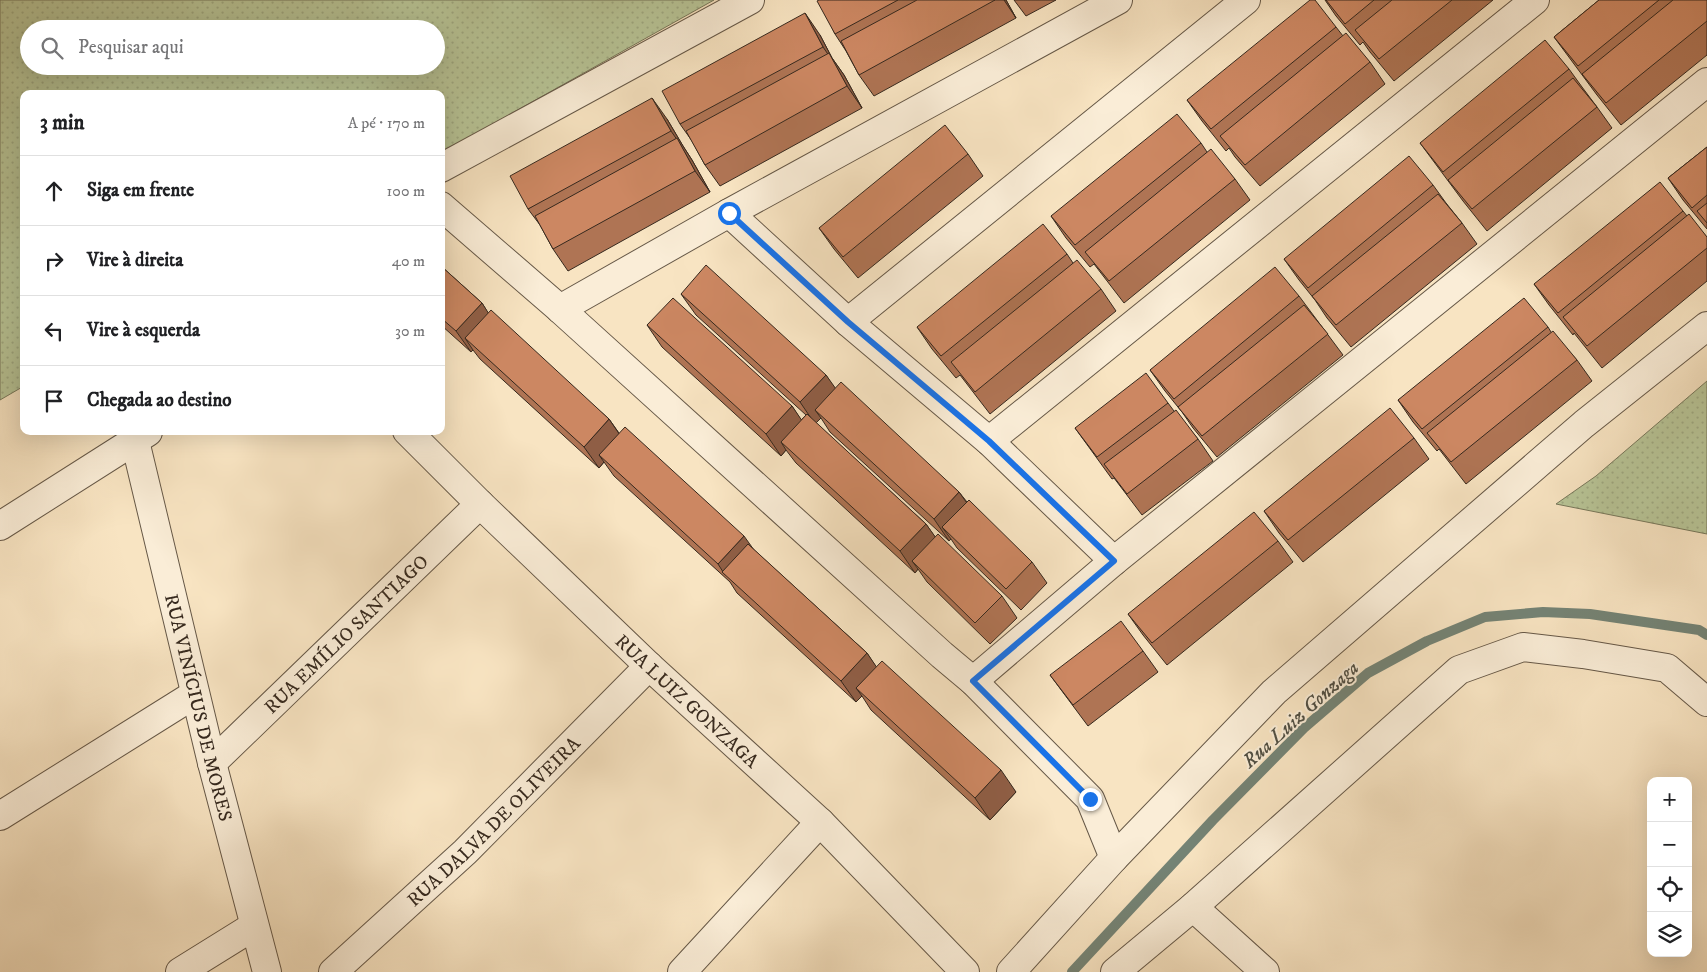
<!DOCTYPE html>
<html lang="pt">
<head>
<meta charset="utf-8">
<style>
  body { margin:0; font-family:"IM FELL DW Pica",serif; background:#f6f6f6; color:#202124 }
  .controls { position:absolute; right:15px; bottom:15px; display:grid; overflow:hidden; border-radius:10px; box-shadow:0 5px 20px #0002 }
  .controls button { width:45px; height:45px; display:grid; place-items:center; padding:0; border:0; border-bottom:1px solid #e0e0e0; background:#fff; color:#202124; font:25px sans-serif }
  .stop { position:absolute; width:15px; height:15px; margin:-11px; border:4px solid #1a73e8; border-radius:50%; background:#fff }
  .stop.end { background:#1a73e8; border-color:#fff; box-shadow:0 1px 5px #0008 }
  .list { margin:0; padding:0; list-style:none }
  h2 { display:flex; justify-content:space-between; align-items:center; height:65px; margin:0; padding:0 20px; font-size:21px }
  h2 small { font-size:16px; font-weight:400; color:#757577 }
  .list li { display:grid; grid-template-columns:32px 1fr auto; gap:15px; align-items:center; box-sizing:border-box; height:70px; padding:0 20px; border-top:1px solid #e0e0e0 }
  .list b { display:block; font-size:19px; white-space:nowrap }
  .list em { font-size:16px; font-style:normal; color:#757577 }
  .icon { flex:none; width:28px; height:28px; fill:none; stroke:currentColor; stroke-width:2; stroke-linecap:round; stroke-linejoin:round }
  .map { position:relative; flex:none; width:1707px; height:972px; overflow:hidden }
  .search { position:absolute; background:#fff; box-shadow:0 5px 20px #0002; left:20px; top:20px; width:425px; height:55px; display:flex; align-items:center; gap:12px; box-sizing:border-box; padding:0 18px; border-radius:28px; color:#757577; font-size:19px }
  .panel { position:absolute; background:#fff; box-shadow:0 5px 20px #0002; left:20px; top:90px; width:425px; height:345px; border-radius:10px }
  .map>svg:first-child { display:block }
  .grass { fill:url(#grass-dots); stroke:#77775a; fill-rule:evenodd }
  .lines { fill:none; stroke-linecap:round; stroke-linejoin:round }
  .stream { stroke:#748375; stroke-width:10 }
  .minor-casing { stroke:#665847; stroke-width:30 }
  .minor { stroke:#faedd7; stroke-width:28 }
  .wall { fill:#af7454; stroke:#36291e }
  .shaded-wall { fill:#8f5e45; stroke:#36291e }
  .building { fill:#cc8762; stroke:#36291e }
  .route { stroke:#1a73e8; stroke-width:6 }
  .labels { text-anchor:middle; stroke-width:4; stroke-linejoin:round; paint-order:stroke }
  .street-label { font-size:19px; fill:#36291e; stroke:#faedd7 }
  .water-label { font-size:20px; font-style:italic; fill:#504e42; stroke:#faedd7 }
</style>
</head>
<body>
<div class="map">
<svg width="1707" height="972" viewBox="0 0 1707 972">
  <defs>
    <pattern id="grass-dots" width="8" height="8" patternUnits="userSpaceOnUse" patternTransform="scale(1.25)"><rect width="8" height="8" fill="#b8c597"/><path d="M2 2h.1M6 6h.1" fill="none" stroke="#9fa982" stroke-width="1.8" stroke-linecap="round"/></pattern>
  </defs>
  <rect width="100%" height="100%" fill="#f8e4c2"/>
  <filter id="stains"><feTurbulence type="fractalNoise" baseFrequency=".004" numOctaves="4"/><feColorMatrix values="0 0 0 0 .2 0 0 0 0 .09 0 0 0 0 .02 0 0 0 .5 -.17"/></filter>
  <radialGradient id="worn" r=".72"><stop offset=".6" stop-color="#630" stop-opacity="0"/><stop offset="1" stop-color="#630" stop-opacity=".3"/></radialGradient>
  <!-- grass -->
  <g class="grass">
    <path d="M 0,0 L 714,0 L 441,153 L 441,94 L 24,94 L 24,386 L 0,400 ZM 29,29 L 436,29 L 436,66 L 29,66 Z"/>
    <path d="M 1707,381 L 1707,534 L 1556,504 L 1596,476 Z"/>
  </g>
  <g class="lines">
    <!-- stream -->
    <path class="stream" d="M 1072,972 L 1213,820 L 1304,728 L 1368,673 L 1427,641 L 1485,617 L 1543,612 L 1590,614 L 1699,630 L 1707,635"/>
    <defs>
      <g id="minor">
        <path d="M 441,168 L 750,0"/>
        <path d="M 441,206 L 560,309 L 942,655 L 973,681 L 1090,799 L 1114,858"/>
        <path d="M 560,309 L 729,213"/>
        <path d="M 848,322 L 1246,0"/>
        <path id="s1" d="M 407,431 L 480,504 L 649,666 L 820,822 L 965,972"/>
        <path id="s2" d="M 135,441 L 212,763 L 267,972"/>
        <path d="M 989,441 L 1535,0"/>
        <path d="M 0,526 L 148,432"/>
        <path d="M 1114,561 L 989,441 L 848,322 L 729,213 L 1118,0"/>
        <path d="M 973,681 L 1114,561 L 1707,82"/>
        <path id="s3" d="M 212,763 L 480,504"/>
        <path d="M 0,816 L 195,694"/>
        <path d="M 1193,907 L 1265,972"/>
        <path d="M 180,972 L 254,926"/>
        <path id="s4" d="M 333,972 L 465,852 L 649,666"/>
        <path d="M 682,972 L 820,822"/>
        <path d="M 1011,972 L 1114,858 L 1274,692 L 1584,424 L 1707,326"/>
        <path d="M 1115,972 L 1193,907 L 1459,670 L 1523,647 L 1583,654 L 1667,668 L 1707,702"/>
      </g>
    </defs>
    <!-- minor casing -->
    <use href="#minor" class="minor-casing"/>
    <!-- minor -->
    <use href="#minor" class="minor"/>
  </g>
  <!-- wall -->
  <g class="wall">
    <path d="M 819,0 L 1006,0 L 1016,18 L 874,96 L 859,75 L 846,51 L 835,34 Z"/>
    <path d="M 1014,0 L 1056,0 L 1026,16 Z"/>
    <path d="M 1325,0 L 1493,0 L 1394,81 L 1370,52 L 1363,42 L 1360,45 L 1336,16 Z"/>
    <path d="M 1599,0 L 1707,0 L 1707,55 L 1621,125 L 1597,95 L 1554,37 Z"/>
    <path d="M 1336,27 L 1343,36 L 1370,62 L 1385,84 L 1260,186 L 1235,157 L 1229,148 L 1226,151 L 1202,121 L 1187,100 Z"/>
    <path d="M 820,35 L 832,58 L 844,75 L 862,108 L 720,186 L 705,165 L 692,141 L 680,124 Z"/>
    <path d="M 1569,69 L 1582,87 L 1597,107 L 1612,128 L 1487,231 L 1463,201 L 1420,143 Z"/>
    <path d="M 667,119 L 683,146 L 692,160 L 710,192 L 568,271 L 553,249 L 540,225 L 528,209 Z"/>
    <path d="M 1201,143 L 1207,152 L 1235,179 L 1250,200 L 1124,303 L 1094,264 L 1090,267 L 1066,238 L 1051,216 Z"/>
    <path d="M 1707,147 L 1707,229 L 1683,200 L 1668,178 Z"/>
    <path d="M 968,154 L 983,176 L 858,278 L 834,249 L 819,228 Z"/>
    <path d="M 1433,185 L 1446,203 L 1462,223 L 1477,244 L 1351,347 L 1327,318 L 1315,300 L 1299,280 L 1284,259 Z"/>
    <path d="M 1683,211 L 1687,216 L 1707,237 L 1707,281 L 1602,368 L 1574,333 L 1573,335 L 1549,305 L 1534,284 Z"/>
    <path d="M 1067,254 L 1073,263 L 1101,289 L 1116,311 L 990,414 L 960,375 L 956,378 L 932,349 L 917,327 Z"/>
    <path d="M 441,266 L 482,303 L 488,313 L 609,419 L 619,433 L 753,549 L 867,653 L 876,667 L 1016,792 L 990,820 L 871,710 L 862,696 L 856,702 L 737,593 L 730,582 L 614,476 L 604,462 L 599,468 L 480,359 L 473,350 L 471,352 L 441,325 Z"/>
    <path d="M 681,294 L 826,375 L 835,389 L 959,492 L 967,502 L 1032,562 L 1047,583 L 1021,610 L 957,548 L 951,539 L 949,541 L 830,432 L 821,418 L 816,423 L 926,524 L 935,537 L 1002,596 L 1017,618 L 990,644 L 927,582 L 918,569 L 915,573 L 796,463 L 786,450 L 781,456 L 662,347 L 647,325 L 792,406 L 801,420 L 806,415 L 696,315 Z"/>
    <path d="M 1299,296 L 1343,355 L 1217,457 L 1193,428 L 1182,412 L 1165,391 L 1150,370 Z"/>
    <path d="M 1548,327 L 1551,332 L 1577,360 L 1592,381 L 1466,484 L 1439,449 L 1437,451 L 1413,422 L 1398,400 Z"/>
    <path d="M 1168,403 L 1174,411 L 1198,439 L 1213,461 L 1142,515 L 1114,478 L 1112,479 L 1075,428 Z"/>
    <path d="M 1414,438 L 1429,459 L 1303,562 L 1279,533 L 1264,511 Z"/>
    <path d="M 1278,541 L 1293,562 L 1167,665 L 1143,635 L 1128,614 Z"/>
    <path d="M 1143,651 L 1158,672 L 1088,726 L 1050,675 Z"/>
  </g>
  <!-- shaded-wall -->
  <g class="shaded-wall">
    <path d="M 1004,0 L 1006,0 L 1016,18 Z"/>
    <path d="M 805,13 L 820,35 L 832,58 L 844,75 L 862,108 L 847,86 L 834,63 L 823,47 Z"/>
    <path d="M 652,98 L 667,119 L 683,146 L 692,160 L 710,192 L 695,171 L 680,144 L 671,131 Z"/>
    <path d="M 482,303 L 496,325 L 465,338 L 473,350 L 471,352 L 456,331 Z"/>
    <path d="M 826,375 L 841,396 L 815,410 L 821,418 L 815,424 L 800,402 Z"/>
    <path d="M 792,406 L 807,428 L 781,442 L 786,450 L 781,456 L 766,434 Z"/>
    <path d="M 609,419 L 624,441 L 599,455 L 604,462 L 599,468 L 584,447 Z"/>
    <path d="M 959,492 L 974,513 L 942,527 L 951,539 L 949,541 L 934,519 Z"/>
    <path d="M 926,524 L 941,545 L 912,561 L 918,569 L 915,573 L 900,551 Z"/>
    <path d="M 744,536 L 759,557 L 725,575 L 718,564 Z"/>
    <path d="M 867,653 L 882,675 L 856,688 L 862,696 L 856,702 L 841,681 Z"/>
    <path d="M 1001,770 L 1016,792 L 990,820 L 975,798 Z"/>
  </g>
  <!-- building -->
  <g class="building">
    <path d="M 819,0 L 898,0 L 835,34 L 817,1 Z"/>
    <path d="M 917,0 L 995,0 L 859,75 L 841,41 Z"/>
    <path d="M 1310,0 L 1315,0 L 1336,27 L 1211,129 L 1187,100 Z"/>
    <path d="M 1326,0 L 1374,0 L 1345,24 Z"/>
    <path d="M 1392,0 L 1452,0 L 1379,59 L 1355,30 Z"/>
    <path d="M 1599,0 L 1659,0 L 1578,66 L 1554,37 Z"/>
    <path d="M 1673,0 L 1707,0 L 1707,21 L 1606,103 L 1582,74 Z"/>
    <path d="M 805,13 L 823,47 L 680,124 L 662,91 Z"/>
    <path d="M 1346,33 L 1370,62 L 1245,165 L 1220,136 Z"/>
    <path d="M 1545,40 L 1569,69 L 1443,172 L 1420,143 Z"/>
    <path d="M 829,53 L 847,86 L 705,165 L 686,131 Z"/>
    <path d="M 1573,78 L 1597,107 L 1472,209 L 1448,180 Z"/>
    <path d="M 652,98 L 671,131 L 528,209 L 510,176 Z"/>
    <path d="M 1177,114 L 1201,143 L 1075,245 L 1051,216 Z"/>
    <path d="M 945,125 L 968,154 L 843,257 L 819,228 Z"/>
    <path d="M 677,138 L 695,171 L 553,249 L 535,216 Z"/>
    <path d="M 1707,147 L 1707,195 L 1692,208 L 1668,178 Z"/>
    <path d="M 1211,149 L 1235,179 L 1109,281 L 1085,252 Z"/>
    <path d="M 1409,156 L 1433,185 L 1308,288 L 1284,259 Z"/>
    <path d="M 1660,182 L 1683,211 L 1558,313 L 1534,284 Z"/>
    <path d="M 1438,194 L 1462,223 L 1336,325 L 1312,296 Z"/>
    <path d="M 1707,203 L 1707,223 L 1697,211 Z"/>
    <path d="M 1689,214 L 1707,237 L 1707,248 L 1587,346 L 1563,317 Z"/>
    <path d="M 1043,224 L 1067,254 L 941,356 L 917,327 Z"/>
    <path d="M 1077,260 L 1101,289 L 975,392 L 951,362 Z"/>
    <path d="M 706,265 L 826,375 L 800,402 L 681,294 Z"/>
    <path d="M 441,266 L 482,303 L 456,331 L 441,318 Z"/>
    <path d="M 1275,267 L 1299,296 L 1174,399 L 1150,370 Z"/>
    <path d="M 673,298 L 792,406 L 766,434 L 647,325 Z"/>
    <path d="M 1524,298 L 1548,327 L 1422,429 L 1398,400 Z"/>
    <path d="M 1304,305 L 1328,334 L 1202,436 L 1178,407 Z"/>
    <path d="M 491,310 L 609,419 L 584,447 L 465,338 Z"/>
    <path d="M 1553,331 L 1577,360 L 1451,462 L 1427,433 Z"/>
    <path d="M 1146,373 L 1168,403 L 1097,457 L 1075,428 Z"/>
    <path d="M 841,382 L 959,492 L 934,519 L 815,410 Z"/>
    <path d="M 1390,408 L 1414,438 L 1288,540 L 1264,511 Z"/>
    <path d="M 1176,410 L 1198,439 L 1127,494 L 1104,464 Z"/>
    <path d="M 807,414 L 926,524 L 900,551 L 781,442 Z"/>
    <path d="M 625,427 L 744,536 L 718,564 L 599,455 Z"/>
    <path d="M 969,500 L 1032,562 L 1006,589 L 942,527 Z"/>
    <path d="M 1254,512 L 1278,541 L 1152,643 L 1128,614 Z"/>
    <path d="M 938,534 L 1002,596 L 975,623 L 912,561 Z"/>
    <path d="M 748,544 L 867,653 L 841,681 L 722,572 Z"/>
    <path d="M 1121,621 L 1143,651 L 1073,705 L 1050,675 Z"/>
    <path d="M 882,661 L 1001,770 L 975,798 L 856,688 Z"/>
  </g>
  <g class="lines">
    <!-- route -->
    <path class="route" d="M 729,213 L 848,322 L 989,441 L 1114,561 L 973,681 L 1090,799"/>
  </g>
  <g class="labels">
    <!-- street labels -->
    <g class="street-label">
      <text dy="7" stroke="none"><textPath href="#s3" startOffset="186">RUA EMÍLIO SANTIAGO</textPath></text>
      <text dy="7" stroke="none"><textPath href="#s1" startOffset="389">RUA LUIZ GONZAGA</textPath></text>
      <text dy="7" stroke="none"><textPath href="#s2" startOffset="274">RUA VINÍCIUS DE MORES</textPath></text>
      <text dy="7" stroke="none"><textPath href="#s4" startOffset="220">RUA DALVA DE OLIVEIRA</textPath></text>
    </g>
    <!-- water labels -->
    <g class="water-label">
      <text transform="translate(1300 714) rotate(-42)" y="7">Rua Luiz Gonzaga</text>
    </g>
  </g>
  <rect width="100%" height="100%" filter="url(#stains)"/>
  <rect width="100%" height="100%" fill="url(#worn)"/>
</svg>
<div class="controls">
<button>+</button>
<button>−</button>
<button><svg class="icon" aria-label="locate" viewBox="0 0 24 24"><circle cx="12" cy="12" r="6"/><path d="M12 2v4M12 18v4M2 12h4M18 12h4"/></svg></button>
<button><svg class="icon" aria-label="layers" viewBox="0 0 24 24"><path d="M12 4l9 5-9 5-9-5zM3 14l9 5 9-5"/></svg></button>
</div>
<div class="stop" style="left:729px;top:213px"></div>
<div class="stop end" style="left:1090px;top:799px"></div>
<div class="search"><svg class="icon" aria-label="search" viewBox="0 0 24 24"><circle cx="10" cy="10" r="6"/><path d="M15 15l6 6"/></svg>Pesquisar aqui</div>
<section class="panel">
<h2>3 min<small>A pé · 170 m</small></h2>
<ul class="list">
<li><svg class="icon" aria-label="ahead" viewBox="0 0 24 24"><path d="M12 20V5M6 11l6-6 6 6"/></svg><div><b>Siga em frente</b></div><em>100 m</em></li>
<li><svg class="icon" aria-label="right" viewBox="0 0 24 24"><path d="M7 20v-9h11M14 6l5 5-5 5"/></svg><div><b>Vire à direita</b></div><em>40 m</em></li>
<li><svg class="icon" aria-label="left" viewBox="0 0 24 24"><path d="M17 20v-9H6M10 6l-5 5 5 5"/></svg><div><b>Vire à esquerda</b></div><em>30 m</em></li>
<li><svg class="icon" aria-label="arrive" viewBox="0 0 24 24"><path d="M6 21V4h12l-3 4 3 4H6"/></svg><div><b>Chegada ao destino</b></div></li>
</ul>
</section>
</div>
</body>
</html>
